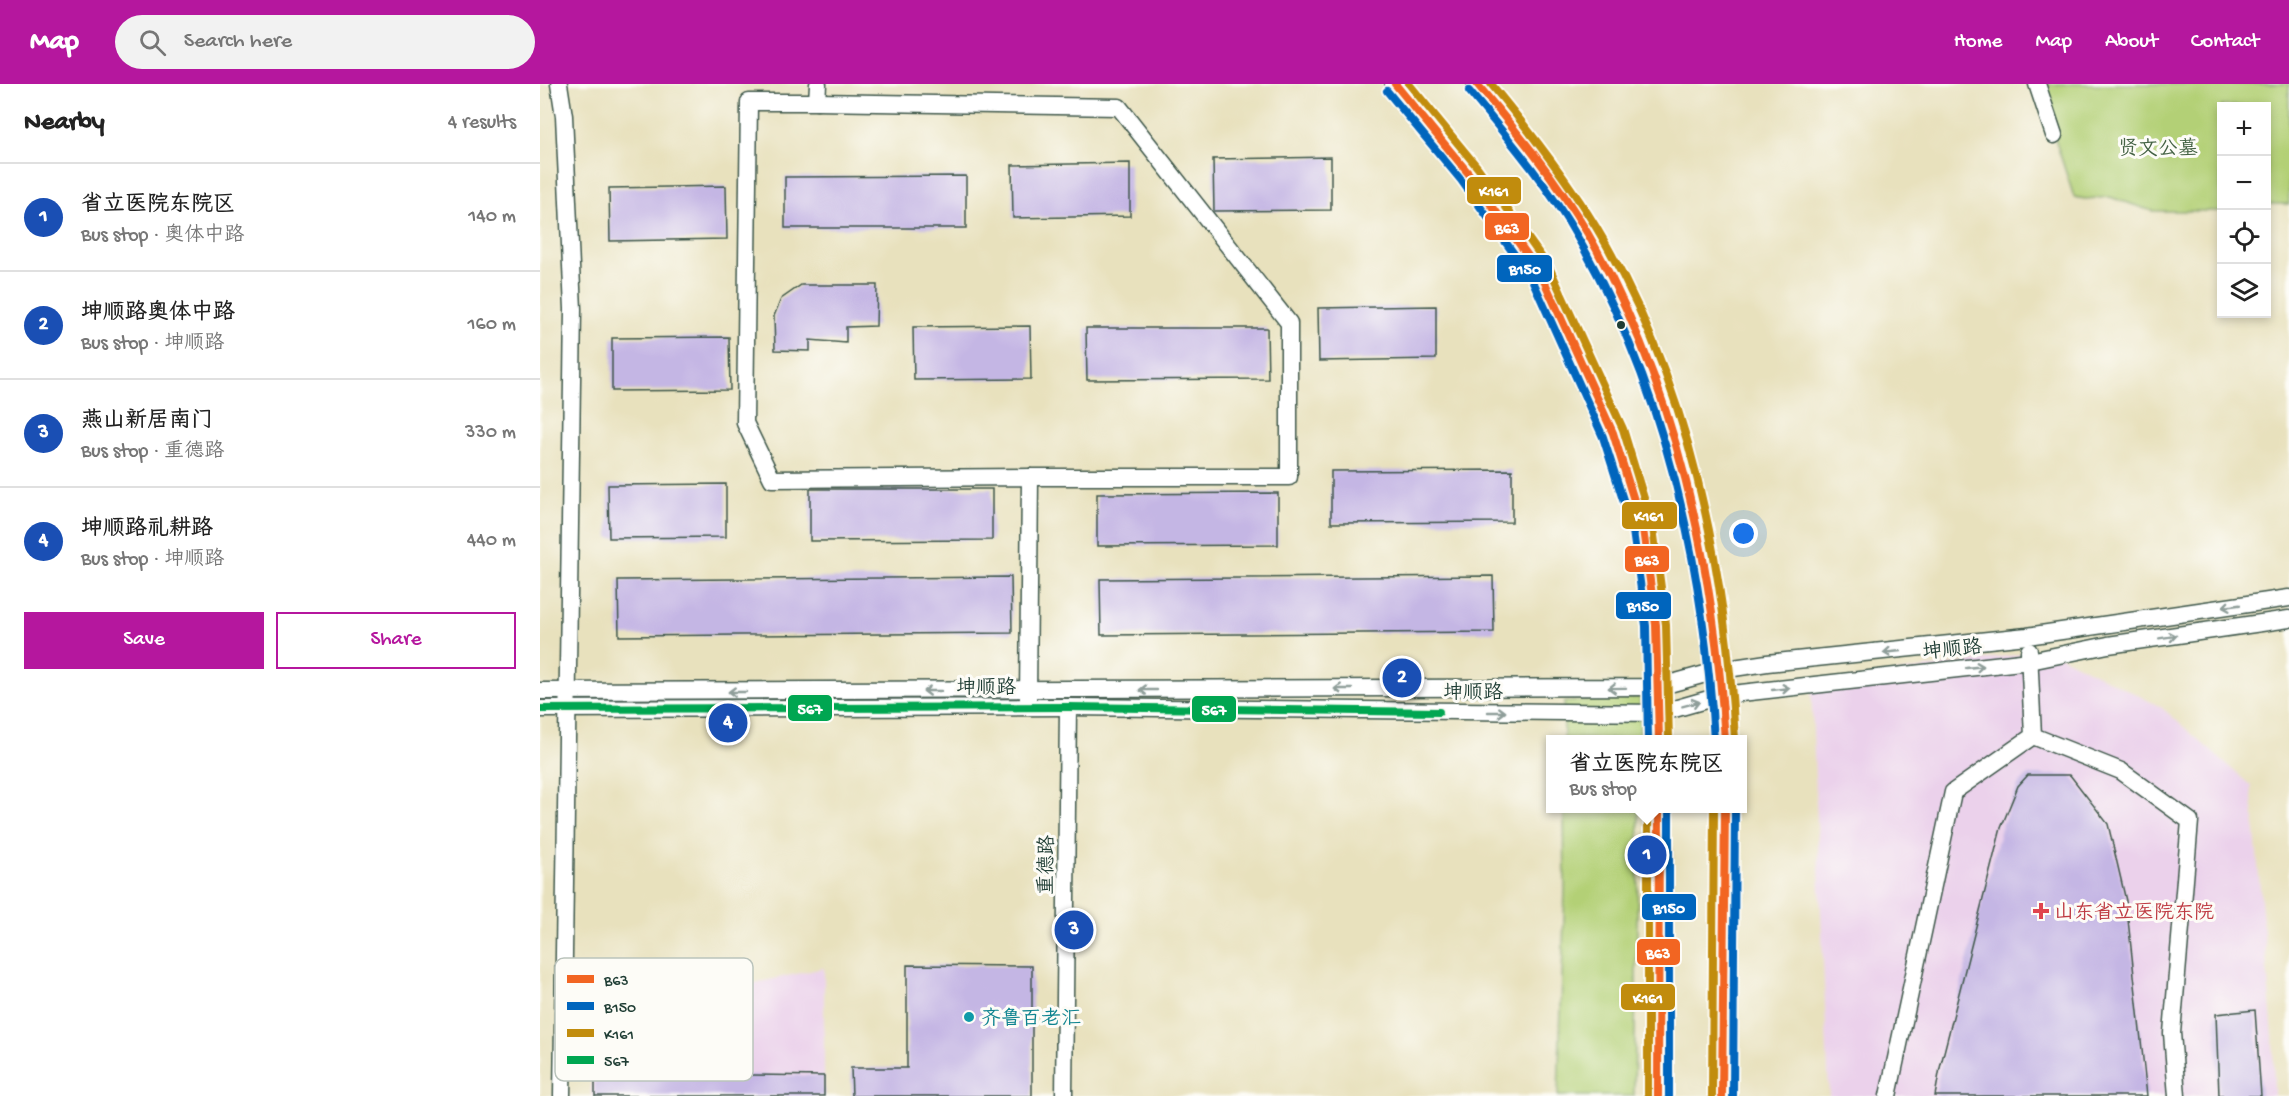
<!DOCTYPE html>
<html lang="en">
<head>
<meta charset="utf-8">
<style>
  body { margin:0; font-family:"Gochi Hand","LXGW WenKai TC",sans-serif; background:#f2f2f2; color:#222 }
  .controls { position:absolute; right:18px; top:18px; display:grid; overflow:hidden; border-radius:0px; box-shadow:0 3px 9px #0003 }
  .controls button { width:54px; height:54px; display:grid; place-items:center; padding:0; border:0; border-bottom:2px solid #e0e0e0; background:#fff; color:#222; font:30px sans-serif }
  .you { position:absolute; left:1204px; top:450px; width:21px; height:21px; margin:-15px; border:4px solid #fff; border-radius:50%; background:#1a73e8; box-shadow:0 0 0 9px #1a73e833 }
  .badge { display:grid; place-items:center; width:39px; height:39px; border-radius:50%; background:#b5179e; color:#fff; font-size:20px; font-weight:700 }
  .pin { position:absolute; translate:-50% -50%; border:3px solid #fff; box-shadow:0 2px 6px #0006 }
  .popup { position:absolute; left:1006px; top:651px; width:201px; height:78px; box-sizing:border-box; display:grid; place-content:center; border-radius:0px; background:#fff; filter:drop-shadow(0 2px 4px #0005); font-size:20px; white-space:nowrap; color:#767676 }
  .popup b { font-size:22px; color:#222 }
  .popup::after { content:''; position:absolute; left:50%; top:100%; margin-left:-12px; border:12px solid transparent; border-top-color:#fff }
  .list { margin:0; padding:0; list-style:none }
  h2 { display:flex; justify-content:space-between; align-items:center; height:78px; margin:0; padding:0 24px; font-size:26px }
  h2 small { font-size:20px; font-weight:400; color:#767676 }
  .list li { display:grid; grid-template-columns:39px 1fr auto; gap:18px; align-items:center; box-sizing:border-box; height:108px; padding:0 24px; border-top:2px solid #e0e0e0 }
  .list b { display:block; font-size:22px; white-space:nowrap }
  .list p { margin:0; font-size:20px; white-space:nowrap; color:#767676 }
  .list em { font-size:20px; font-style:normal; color:#767676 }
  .actions { display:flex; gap:12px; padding:18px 24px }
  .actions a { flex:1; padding:14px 0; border:2px solid #b5179e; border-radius:0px; text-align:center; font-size:21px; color:#b5179e }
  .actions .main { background:#b5179e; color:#fff }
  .icon { flex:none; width:33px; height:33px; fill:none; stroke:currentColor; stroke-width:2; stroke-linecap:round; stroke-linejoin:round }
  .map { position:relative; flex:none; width:1749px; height:1012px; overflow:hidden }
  header { display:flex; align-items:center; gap:36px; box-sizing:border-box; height:84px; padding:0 30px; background:#b5179e; color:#fff }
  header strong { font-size:28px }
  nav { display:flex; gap:33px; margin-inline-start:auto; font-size:21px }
  .search { width:420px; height:54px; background:#f2f2f2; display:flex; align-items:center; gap:15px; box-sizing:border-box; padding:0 21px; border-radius:33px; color:#767676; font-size:22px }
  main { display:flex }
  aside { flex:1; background:#fff }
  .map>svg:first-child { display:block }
  .built { fill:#ebd1eb }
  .green { fill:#b3d076; stroke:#698655; stroke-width:1.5 }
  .building { fill:#c4b6e4 }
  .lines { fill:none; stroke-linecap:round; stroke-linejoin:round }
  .minor-casing { stroke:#3d5649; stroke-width:19 }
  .major-casing { stroke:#3d5649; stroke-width:22 }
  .minor { stroke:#fff; stroke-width:16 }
  .major { stroke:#fff; stroke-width:20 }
  .bus-1-casing { stroke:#fdfcf7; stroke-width:12 }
  .bus-2-casing { stroke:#fdfcf7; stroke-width:12 }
  .bus-3-casing { stroke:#fdfcf7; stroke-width:12 }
  .bus-4-casing { stroke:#fdfcf7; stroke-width:12 }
  .bus-1 { stroke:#f26522; stroke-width:8 }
  .bus-2 { stroke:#0065bd; stroke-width:8 }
  .bus-3 { stroke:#c18c0d; stroke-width:8 }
  .bus-4 { stroke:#00a651; stroke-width:8 }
  .oneway { stroke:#8f9e9a }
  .bus-dot { fill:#1f3d34; stroke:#fdfcf7; stroke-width:2 }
  .health-dot { fill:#e0444e; stroke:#fdfcf7; stroke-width:2 }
  .culture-dot { fill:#0f9aa8; stroke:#fdfcf7; stroke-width:2 }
  .labels { text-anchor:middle; stroke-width:6; stroke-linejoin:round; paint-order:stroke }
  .park-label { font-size:20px; fill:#446244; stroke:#fdfcf7 }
  .street-label { font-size:20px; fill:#1f3d34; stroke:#fdfcf7 }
  .health-label { font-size:20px; fill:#be3a42; stroke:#fdfcf7; text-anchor:start }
  .culture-label { font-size:20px; fill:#0d838f; stroke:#fdfcf7; text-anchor:start }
  .key { fill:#fdfcf7; stroke:#bac3bc; stroke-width:1.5 }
  .key-label { font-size:16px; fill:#1f3d34 }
  .line-badge { stroke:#fdfcf7; stroke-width:2 }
  .badge-label { font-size:16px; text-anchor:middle; font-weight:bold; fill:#fff }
</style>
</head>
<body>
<header>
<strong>Map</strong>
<div class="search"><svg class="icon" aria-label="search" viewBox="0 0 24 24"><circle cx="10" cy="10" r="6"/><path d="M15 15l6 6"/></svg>Search here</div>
<nav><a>Home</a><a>Map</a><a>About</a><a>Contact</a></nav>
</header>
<main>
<aside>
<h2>Nearby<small>4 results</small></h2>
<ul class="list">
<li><span class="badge" style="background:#1a4fb4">1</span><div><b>省立医院东院区</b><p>Bus stop · 奥体中路</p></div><em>140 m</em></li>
<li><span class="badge" style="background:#1a4fb4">2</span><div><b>坤顺路奥体中路</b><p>Bus stop · 坤顺路</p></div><em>160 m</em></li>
<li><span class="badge" style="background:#1a4fb4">3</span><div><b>燕山新居南门</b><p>Bus stop · 重德路</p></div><em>330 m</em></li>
<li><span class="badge" style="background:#1a4fb4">4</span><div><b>坤顺路礼耕路</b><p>Bus stop · 坤顺路</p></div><em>440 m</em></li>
</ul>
<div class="actions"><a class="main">Save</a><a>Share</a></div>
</aside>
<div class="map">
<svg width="1749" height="1012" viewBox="0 0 1749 1012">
  <rect width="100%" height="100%" fill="#fdfcf7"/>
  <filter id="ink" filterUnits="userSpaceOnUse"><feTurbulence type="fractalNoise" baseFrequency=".0167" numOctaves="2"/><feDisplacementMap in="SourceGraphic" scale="12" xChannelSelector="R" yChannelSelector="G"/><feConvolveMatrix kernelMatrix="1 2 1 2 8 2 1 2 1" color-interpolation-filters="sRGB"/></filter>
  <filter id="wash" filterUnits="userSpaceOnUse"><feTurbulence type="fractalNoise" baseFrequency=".008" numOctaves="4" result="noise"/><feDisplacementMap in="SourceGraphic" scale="24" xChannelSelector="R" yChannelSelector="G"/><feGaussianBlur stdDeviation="1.35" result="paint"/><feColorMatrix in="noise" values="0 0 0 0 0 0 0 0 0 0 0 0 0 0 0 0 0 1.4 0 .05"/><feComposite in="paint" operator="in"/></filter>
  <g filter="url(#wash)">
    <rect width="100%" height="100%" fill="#e8e1bd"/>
    <!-- built -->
    <g class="built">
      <path d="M 1509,566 L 1621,623 L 1711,702 L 1733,952 L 1734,1012 L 1289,1012 L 1271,601 Z"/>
      <path d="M 284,884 L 284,1012 L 51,1012 L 52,935 Z"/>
    </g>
    <!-- green -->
    <g class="green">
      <path d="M 1497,0 L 1749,0 L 1749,120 L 1727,120 L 1726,22 L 1682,22 L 1681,127 L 1612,127 L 1570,113 L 1545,115 L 1534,113 Z"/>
      <path d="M 1100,613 L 1100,655 L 1024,655 L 1024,618 Z"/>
      <path d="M 1024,725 L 1099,725 L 1094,1012 L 1018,1012 L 1025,805 Z"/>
    </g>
    <g id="blocks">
      <!-- building -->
      <g class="building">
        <path d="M 791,73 L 791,126 L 674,127 L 673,75 Z"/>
        <path d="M 590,79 L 590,132 L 473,134 L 472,81 Z"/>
        <path d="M 426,92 L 426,144 L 245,144 L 245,93 Z"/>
        <path d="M 186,102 L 187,155 L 70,157 L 69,104 Z"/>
        <path d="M 261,201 L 337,201 L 336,242 L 306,243 L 306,259 L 270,256 L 270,267 L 235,266 L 234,232 L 241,215 Z"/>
        <path d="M 896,222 L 896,275 L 779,277 L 778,224 Z"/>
        <path d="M 490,242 L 491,295 L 374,296 L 373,243 Z"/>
        <path d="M 546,244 L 727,244 L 728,295 L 547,296 Z"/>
        <path d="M 189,253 L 190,306 L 72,307 L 72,254 Z"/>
        <path d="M 972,386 L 972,438 L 791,439 L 791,387 Z"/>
        <path d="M 186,400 L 186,453 L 69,454 L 68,401 Z"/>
        <path d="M 270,405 L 452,405 L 452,456 L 270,457 Z"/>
        <path d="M 738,409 L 738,461 L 557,462 L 557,410 Z"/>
        <path d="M 953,492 L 954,548 L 561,551 L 560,495 Z"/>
        <path d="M 471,493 L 472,549 L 79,552 L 78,496 Z"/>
        <path d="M 1488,691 L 1530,691 L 1568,740 L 1586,817 L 1607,1012 L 1395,1012 L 1400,984 L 1461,744 L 1478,702 Z"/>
        <path d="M 367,881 L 492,882 L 492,1012 L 312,1012 L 311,984 L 367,984 Z"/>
        <path d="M 1715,926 L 1721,1012 L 1679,1012 L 1676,930 Z"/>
        <path d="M 55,989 L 284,992 L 284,1012 L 55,1012 Z"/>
      </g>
    </g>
  </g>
  <g filter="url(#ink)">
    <use href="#blocks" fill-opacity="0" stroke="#3d5649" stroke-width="1.5"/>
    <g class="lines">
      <defs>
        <g id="minor">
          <path d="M 19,0 L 24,32 L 33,225 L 22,1012"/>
          <path d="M 278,0 L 277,18 L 209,18 L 205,339 L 232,395 L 490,393 L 488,615"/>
          <path d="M 1497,0 L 1514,51"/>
          <path d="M 277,18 L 579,23 L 749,239 L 749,393 L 490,393"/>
          <path d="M 0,607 L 1118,603 L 1180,586 L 1227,579 L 1487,552 L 1749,514"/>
          <path d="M 0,625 L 528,623 L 1120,629 L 1183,611 L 1490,577 L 1568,561 L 1749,535"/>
          <path d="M 1493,652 L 1581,687 L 1650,737 L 1632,949 L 1637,1012"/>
          <path d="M 524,1012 L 528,623"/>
          <path d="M 1348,1012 L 1413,708 L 1493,652 L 1489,567"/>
        </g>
        <g id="major">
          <path d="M 855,0 L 929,90 L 1001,190 L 1073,349 L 1103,445 L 1116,541 L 1119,656"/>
          <path d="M 937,0 C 977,48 1016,96 1048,150 C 1132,293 1180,490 1185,656"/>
          <path d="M 1118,1012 L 1119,724"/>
          <path d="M 1182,1012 L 1185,724"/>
        </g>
      </defs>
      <!-- minor casing -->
      <use href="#minor" class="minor-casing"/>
      <!-- major casing -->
      <use href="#major" class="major-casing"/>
      <!-- minor -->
      <use href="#minor" class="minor"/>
      <!-- major -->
      <use href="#major" class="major"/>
      <defs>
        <g id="bus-1">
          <path d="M 855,0 L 929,90 L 1001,190 L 1073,349 L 1103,445 L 1116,541 L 1119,656"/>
          <path d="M 937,0 C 977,48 1017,96 1048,150 C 1136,304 1174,480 1185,656"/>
          <path d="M 1118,1012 L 1119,724"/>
          <path d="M 1182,1012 L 1185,724"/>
        </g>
        <g id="bus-2">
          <path d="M 847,7 L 921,96 L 992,195 L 1063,353 L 1093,447 L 1106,542 L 1108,656"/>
          <path d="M 929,7 C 968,54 1009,102 1039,156 C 1126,309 1164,481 1174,656"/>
          <path d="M 1129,1012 L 1129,724"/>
          <path d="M 1193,1012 L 1195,724"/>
        </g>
        <g id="bus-3">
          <path d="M 869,0 L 938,84 L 1010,185 L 1083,345 L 1113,444 L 1126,541 L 1129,656"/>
          <path d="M 951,0 C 988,45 1025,92 1056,143 C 1148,296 1185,479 1195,655"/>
          <path d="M 1108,1012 L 1108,724"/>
          <path d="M 1172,1012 L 1174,724"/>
        </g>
        <path id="bus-4" d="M 0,625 L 528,623 L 899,628"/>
      </defs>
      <!-- bus-1 casing -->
      <use href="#bus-1" class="bus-1-casing"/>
      <!-- bus-2 casing -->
      <use href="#bus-2" class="bus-2-casing"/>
      <!-- bus-3 casing -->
      <use href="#bus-3" class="bus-3-casing"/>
      <!-- bus-4 casing -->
      <use href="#bus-4" class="bus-4-casing"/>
      <!-- bus-1 -->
      <use href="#bus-1" class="bus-1"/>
      <!-- bus-2 -->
      <use href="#bus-2" class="bus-2"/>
      <!-- bus-3 -->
      <use href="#bus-3" class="bus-3"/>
      <!-- bus-4 -->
      <use href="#bus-4" class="bus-4"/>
    </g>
    <!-- one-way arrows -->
    <defs><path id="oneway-shaft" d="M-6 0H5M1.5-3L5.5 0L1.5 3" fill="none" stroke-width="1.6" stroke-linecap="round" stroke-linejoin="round" transform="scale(1.5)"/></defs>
    <g class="oneway">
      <use href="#oneway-shaft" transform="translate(1691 522) rotate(172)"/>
      <use href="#oneway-shaft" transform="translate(1628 553) rotate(-9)"/>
      <use href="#oneway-shaft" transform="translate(1352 568) rotate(174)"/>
      <use href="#oneway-shaft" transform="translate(1435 583) rotate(-6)"/>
      <use href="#oneway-shaft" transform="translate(1077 604) rotate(179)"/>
      <use href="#oneway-shaft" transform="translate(803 605) rotate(180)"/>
      <use href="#oneway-shaft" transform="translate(1241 605) rotate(-6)"/>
      <use href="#oneway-shaft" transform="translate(608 606) rotate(180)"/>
      <use href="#oneway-shaft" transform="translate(392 607) rotate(180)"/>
      <use href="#oneway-shaft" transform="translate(197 608) rotate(-180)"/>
      <use href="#oneway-shaft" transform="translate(1151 620) rotate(-15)"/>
      <use href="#oneway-shaft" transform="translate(957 628)"/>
    </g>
  </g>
  <!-- markers -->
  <circle class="bus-dot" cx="1081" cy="241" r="5"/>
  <path class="health-dot" d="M1498 818h6v6h6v6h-6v6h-6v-6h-6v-6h6z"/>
  <circle class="culture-dot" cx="429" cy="933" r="6"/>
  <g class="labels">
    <!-- park labels -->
    <g class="park-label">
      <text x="1618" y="70">贤文公墓</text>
    </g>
    <!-- street labels -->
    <g class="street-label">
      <text transform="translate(1412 564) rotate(-6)" y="7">坤顺路</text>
      <text x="446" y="609">坤顺路</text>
      <text x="933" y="614">坤顺路</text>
      <text transform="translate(505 781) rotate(-89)" y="7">重德路</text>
    </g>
    <!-- health labels -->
    <g class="health-label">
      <text x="1514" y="834">山东省立医院东院</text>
    </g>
    <!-- culture labels -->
    <g class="culture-label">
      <text x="441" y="940">齐鲁百老汇</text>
    </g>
  </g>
  <!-- legend -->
  <rect x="15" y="874" width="198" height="123" rx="9" class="key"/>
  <rect x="27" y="891" width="27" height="8" fill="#f26522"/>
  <rect x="27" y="918" width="27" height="8" fill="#0065bd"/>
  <rect x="27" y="945" width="27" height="8" fill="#c18c0d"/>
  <rect x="27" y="972" width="27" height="8" fill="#00a651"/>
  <g class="key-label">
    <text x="64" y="901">B63</text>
    <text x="64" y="928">B150</text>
    <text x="64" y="955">K161</text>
    <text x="64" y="982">567</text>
  </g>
  <g class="line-badge">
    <rect x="926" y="92" width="56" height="29" rx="6" fill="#c18c0d"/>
    <rect x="944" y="128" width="46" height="29" rx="6" fill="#f26522"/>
    <rect x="956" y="170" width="57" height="29" rx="6" fill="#0065bd"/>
    <rect x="1081" y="417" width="57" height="29" rx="6" fill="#c18c0d"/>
    <rect x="1084" y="461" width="46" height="28" rx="6" fill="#f26522"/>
    <rect x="1075" y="507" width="57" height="29" rx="6" fill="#0065bd"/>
    <rect x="247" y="610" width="46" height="28" rx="6" fill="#00a651"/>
    <rect x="651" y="611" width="46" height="28" rx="6" fill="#00a651"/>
    <rect x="1101" y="809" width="56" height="28" rx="6" fill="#0065bd"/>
    <rect x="1096" y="854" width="45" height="28" rx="6" fill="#f26522"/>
    <rect x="1080" y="899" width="56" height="28" rx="6" fill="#c18c0d"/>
  </g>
  <g class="badge-label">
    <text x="954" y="112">K161</text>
    <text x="967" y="149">B63</text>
    <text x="985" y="190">B150</text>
    <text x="1109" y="437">K161</text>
    <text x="1107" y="481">B63</text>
    <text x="1103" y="527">B150</text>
    <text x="270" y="630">567</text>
    <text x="674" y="631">567</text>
    <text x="1129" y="829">B150</text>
    <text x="1118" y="874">B63</text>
    <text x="1108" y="919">K161</text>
  </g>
</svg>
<div class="controls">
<button>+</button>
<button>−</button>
<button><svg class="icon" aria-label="locate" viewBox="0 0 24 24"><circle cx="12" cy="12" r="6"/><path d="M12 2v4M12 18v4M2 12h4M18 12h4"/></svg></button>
<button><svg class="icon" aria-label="layers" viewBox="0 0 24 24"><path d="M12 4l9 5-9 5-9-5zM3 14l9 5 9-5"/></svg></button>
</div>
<div class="you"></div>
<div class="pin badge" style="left:1107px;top:771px;background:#1a4fb4">1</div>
<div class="popup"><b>省立医院东院区</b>Bus stop</div>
<div class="pin badge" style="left:862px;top:594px;background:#1a4fb4">2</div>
<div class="pin badge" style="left:534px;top:846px;background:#1a4fb4">3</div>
<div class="pin badge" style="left:188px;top:639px;background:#1a4fb4">4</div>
</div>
</main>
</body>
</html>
